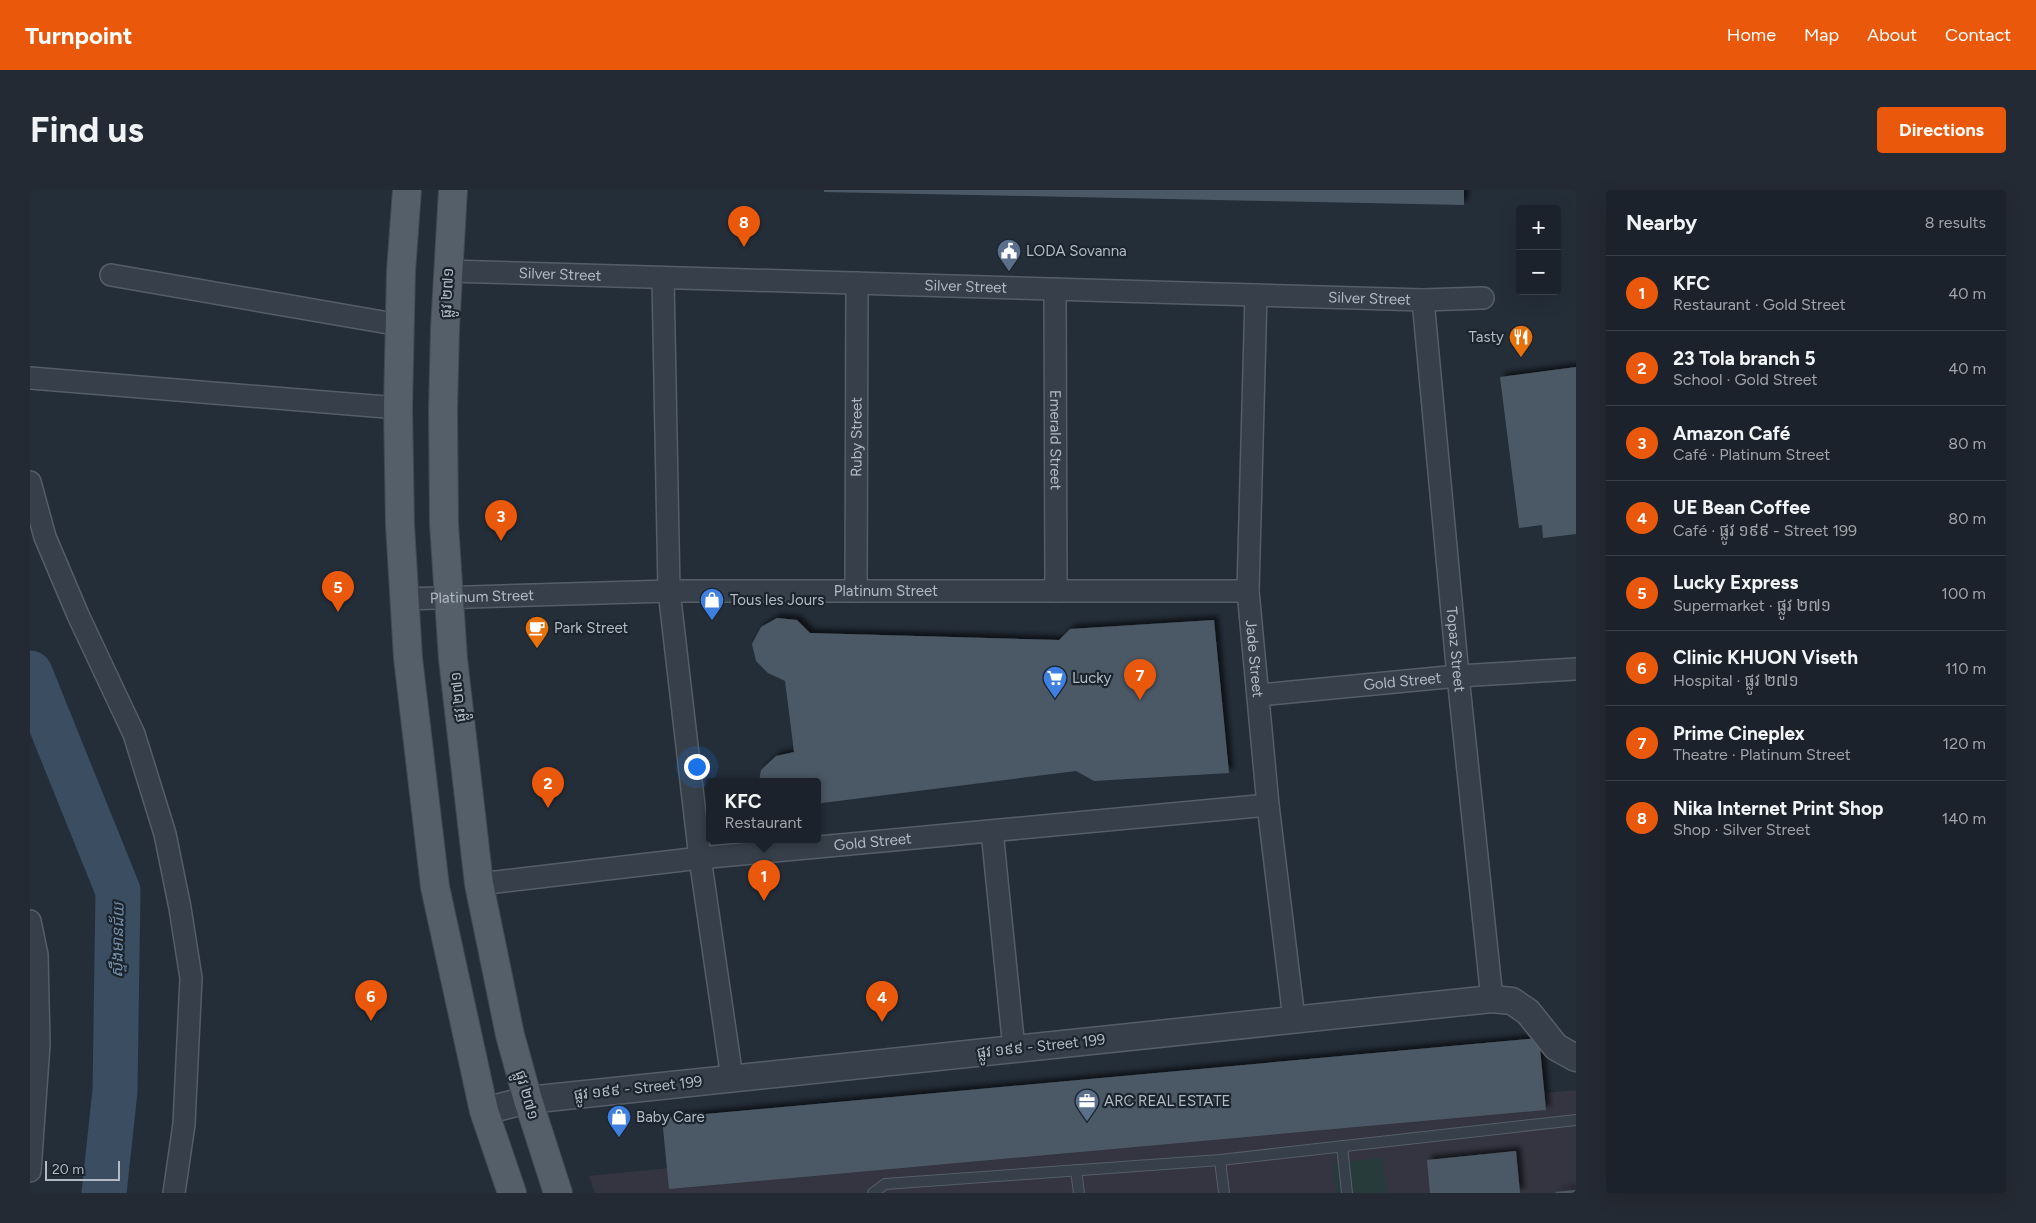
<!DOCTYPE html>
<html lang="en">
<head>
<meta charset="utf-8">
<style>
  body { margin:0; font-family:Figtree,"Noto Sans Khmer",sans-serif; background:#242a33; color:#f1f3f6 }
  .controls { position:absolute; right:15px; top:15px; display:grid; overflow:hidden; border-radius:5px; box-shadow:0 5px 20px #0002 }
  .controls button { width:45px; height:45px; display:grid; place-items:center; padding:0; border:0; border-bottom:1px solid #393f47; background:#1b222b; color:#f1f3f6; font:25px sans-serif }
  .scale { position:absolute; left:15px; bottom:12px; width:75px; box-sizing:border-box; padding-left:5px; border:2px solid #b2bbc5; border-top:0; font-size:14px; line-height:18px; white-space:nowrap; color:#b2bbc5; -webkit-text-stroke:4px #1c252e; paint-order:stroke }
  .you { position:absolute; left:666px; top:576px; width:18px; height:18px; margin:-12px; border:4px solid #fff; border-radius:50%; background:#1a73e8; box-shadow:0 0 0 8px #1a73e833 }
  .badge { display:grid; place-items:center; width:32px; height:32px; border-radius:50%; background:#ea580c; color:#fff; font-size:16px; font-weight:700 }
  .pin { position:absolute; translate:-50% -41px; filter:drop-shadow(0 1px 2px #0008) }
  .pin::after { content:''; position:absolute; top:26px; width:18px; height:15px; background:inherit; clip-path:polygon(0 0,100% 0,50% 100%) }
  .popup { position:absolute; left:676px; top:588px; width:115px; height:65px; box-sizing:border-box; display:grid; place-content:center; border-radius:5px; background:#1b222b; filter:drop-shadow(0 1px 4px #0005); font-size:16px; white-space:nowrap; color:#a0a4a9 }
  .popup b { font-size:19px; color:#f1f3f6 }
  .popup::after { content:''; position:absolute; left:50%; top:100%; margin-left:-10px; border:10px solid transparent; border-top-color:#1b222b }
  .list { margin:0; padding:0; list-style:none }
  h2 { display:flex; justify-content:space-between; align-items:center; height:65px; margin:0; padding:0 20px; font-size:21px }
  h2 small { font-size:16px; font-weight:400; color:#a0a4a9 }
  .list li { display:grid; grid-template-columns:32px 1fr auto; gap:15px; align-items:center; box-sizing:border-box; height:75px; padding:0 20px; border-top:1px solid #393f47 }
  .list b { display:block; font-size:19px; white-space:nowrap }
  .list p { margin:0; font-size:16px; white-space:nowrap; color:#a0a4a9 }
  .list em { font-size:16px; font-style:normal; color:#a0a4a9 }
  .map { position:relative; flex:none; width:1546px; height:1003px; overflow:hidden; border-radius:5px }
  header { display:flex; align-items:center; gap:30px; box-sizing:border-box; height:70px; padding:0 25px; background:#ea580c; color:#fff }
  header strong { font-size:24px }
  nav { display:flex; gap:28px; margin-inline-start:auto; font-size:18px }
  .intro { display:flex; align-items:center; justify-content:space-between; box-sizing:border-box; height:120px; padding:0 30px }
  h1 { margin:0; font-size:35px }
  .button { padding:12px 22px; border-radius:5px; background:#ea580c; color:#fff; font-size:18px; font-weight:700 }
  main { display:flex; gap:30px; padding:0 30px }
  aside { flex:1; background:#1b222b; border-radius:5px; box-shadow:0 5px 20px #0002 }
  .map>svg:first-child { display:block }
  .medical { fill:#343541 }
  .green { fill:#273b3b }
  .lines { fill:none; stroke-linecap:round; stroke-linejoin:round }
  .river { stroke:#3a4d61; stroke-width:45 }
  .building { fill:#4c5965; filter:url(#shadow) }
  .service-casing { stroke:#555e67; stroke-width:12 }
  .minor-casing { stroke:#555e67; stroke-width:24 }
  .tertiary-casing { stroke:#555e67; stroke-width:29 }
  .primary-casing { stroke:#404952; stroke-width:30 }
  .service { stroke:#37404a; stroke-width:10 }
  .minor { stroke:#37404a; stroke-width:21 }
  .tertiary { stroke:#37404a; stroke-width:26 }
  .primary { stroke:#555f69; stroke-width:28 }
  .labels { text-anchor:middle; stroke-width:4.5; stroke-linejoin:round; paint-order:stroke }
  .poi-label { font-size:15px; fill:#b2bbc5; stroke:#1c252e; text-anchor:start }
  .street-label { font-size:15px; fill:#b2bbc5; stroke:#1c252e }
  .water-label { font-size:16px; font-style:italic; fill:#758ea7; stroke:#1c252e }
</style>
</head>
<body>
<header>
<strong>Turnpoint</strong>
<nav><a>Home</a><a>Map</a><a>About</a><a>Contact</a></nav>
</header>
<div class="intro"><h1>Find us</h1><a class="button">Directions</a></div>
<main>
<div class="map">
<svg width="1546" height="1003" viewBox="0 0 1546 1003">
  <defs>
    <filter id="shadow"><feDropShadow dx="4.5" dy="-4.5" stdDeviation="2.5" flood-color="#0009"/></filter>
  </defs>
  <rect width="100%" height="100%" fill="#242e39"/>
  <!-- medical -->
  <path class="medical" d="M 1504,891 L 1515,903 L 1546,900 L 1546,1003 L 565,1003 L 559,986 Z"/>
  <!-- green -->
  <path class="green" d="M 1352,968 L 1357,1003 L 1306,1003 L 1303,973 Z"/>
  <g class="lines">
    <!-- river -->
    <path class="river" d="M 0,483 L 88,701 L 85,901 L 74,1003"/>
  </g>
  <!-- building -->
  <g class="building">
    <path d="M 794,0 L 1434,0 L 1434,15 L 794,2 Z"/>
    <path d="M 1546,177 L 1546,344 L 1513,348 L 1512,335 L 1489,338 L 1470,187 Z"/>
    <path d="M 747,428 L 767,430 L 780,443 L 1029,450 L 1040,439 L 1184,430 L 1199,583 L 1064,591 L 1046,581 L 792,613 L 788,616 L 788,592 L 729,592 L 731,580 L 746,566 L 764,562 L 755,491 L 738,483 L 726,471 L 722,454 L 731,437 Z"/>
    <path d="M 1509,848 L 1516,920 L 639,999 L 632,928 Z"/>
    <path d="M 1486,961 L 1490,1003 L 1400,1003 L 1397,970 Z"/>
    <path d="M 1546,1000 L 1546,1003 L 1526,1003 L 1525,1002 Z"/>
  </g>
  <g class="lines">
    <defs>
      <g id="service">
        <path d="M 1312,956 L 1317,1003"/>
        <path d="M 1190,970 L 1194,1003"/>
        <path d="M 1046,980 L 1049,1003"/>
        <path d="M 843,1003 L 855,994 L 1190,970 L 1546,930"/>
      </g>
      <g id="minor">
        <path id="s1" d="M 418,81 L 1393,110 L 1453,108"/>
        <path d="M 81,85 L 370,135"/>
        <path d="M 633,88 L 639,401 L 670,668 L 702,888"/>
        <path id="s2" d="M 1025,99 L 1026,401"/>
        <path id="s3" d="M 1226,105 L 1218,401 L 1238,615 L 1264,829"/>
        <path id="s4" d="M 1393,110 L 1428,486 L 1462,809"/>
        <path d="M 0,188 L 368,218"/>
        <path d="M 0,292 L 15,347 L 48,425 L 104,544 L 135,644 L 150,718 L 161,788 L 154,934 L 144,1003"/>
        <path id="s5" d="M 826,401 L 827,93"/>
        <path id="s6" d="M 374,409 L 639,401 L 1218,401"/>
        <path id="s7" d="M 1229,505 L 1428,486 L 1546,479"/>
        <path d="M 962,641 L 984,859"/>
        <path id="s8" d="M 449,694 L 670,668 L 1238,615"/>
        <path d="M 0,731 L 7,765 L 9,854 L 0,981"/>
      </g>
      <path id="tertiary" d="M 454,921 L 498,910 L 1462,809 L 1482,811 L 1498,822 L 1526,857 L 1546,868"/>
      <g id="primary">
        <path d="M 377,0 L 371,81 L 368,218 L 370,335 L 378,468 L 405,697 L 454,921 L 482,1003"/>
        <path d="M 423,0 L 415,139 L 413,220 L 414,334 L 423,469 L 449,694 L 480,845 L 498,910 L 528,1003"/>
      </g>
    </defs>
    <!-- service casing -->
    <use href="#service" class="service-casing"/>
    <!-- minor casing -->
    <use href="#minor" class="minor-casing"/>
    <!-- tertiary casing -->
    <use href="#tertiary" class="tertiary-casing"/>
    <!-- primary casing -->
    <use href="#primary" class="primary-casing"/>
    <!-- service -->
    <use href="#service" class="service"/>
    <!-- minor -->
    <use href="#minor" class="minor"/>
    <!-- tertiary -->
    <use href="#tertiary" class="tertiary"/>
    <!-- primary -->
    <use href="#primary" class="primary"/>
  </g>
  <!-- icons -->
  <defs>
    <symbol id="civic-pin" viewBox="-11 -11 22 30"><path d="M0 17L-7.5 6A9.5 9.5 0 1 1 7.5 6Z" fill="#5c6f8a" stroke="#1c252e"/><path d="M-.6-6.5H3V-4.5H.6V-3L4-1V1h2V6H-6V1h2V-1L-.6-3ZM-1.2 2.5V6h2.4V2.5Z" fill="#fff"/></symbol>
    <symbol id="restaurant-pin" viewBox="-11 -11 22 30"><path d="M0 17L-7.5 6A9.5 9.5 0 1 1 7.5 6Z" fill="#e8710a" stroke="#1c252e"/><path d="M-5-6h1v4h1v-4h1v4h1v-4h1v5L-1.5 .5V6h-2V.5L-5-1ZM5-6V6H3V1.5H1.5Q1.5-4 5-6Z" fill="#fff"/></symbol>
    <symbol id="shop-pin" viewBox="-11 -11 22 30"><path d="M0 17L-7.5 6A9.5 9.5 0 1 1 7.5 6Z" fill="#3f7fe0" stroke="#1c252e"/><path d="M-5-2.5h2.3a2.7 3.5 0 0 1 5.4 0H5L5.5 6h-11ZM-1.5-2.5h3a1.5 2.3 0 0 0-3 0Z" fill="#fff"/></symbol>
    <symbol id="cafe-pin" viewBox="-11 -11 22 30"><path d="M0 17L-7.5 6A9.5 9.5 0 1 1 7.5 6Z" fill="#e8710a" stroke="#1c252e"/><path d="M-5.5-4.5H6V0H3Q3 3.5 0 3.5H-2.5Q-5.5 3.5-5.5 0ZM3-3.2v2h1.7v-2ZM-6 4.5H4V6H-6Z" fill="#fff"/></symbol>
    <symbol id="supermarket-pin" viewBox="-11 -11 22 30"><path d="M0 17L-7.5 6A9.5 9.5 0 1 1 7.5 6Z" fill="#3f7fe0" stroke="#1c252e"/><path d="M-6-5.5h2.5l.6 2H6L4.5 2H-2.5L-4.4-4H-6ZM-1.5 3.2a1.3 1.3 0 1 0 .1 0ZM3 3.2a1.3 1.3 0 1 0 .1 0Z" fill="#fff"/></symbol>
    <symbol id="office-pin" viewBox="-11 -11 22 30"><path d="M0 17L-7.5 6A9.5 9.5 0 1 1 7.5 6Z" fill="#5c6f8a" stroke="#1c252e"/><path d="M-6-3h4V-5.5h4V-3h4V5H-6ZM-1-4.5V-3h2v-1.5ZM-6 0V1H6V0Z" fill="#fff"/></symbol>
  </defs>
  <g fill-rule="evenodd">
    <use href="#civic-pin" x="965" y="47" width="28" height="38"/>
    <use href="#restaurant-pin" x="1477" y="133" width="28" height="38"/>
    <use href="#shop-pin" x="668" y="396" width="28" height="38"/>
    <use href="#cafe-pin" x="493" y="424" width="28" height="38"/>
    <use href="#supermarket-pin" x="1011" y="474" width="28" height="38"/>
    <use href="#office-pin" x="1043" y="897" width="28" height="38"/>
    <use href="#shop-pin" x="575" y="913" width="28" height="38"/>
  </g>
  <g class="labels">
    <!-- poi labels -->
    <g class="poi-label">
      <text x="996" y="66">LODA Sovanna</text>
      <text x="1474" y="152" text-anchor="end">Tasty</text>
      <text x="700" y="415">Tous les Jours</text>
      <text x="524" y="443">Park Street</text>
      <text x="1042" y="493">Lucky</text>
      <text x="1074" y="916">ARC REAL ESTATE</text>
      <text x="606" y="932">Baby Care</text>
    </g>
    <!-- street labels -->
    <g class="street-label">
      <text dy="5" stroke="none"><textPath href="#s1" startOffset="112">Silver Street</textPath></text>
      <text dy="5" stroke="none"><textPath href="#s1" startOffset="518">Silver Street</textPath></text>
      <text transform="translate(417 103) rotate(-87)" y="5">ផ្លូវ ២៧១</text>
      <text dy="5" stroke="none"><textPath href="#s1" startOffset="922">Silver Street</textPath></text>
      <text dy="5" stroke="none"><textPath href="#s5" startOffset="154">Ruby Street</textPath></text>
      <text dy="5" stroke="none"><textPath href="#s2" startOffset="151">Emerald Street</textPath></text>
      <text dy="5" stroke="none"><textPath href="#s6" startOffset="482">Platinum Street</textPath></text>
      <text dy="5" stroke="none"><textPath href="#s6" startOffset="78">Platinum Street</textPath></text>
      <text dy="5" stroke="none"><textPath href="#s4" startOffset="351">Topaz Street</textPath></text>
      <text dy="5" stroke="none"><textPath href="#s3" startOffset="364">Jade Street</textPath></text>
      <text dy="5" stroke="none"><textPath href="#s7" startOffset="144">Gold Street</textPath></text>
      <text transform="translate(428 507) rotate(-96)" y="5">ផ្លូវ ២៧១</text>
      <text dy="5" stroke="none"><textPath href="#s8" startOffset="396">Gold Street</textPath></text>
      <text transform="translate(1011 856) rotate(-6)" y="5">ផ្លូវ ១៩៩ - Street 199</text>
      <text transform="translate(608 898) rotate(-6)" y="5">ផ្លូវ ១៩៩ - Street 199</text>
      <text transform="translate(497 905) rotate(74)" y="5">ផ្លូវ ២៧១</text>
    </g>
    <!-- water labels -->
    <g class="water-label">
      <text transform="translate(87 750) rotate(-89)" y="6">ស្ទឹងមានជ័យ</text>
    </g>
  </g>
</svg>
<div class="controls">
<button>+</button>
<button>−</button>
</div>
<div class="scale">20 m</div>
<div class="you"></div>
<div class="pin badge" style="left:734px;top:711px">1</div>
<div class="popup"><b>KFC</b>Restaurant</div>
<div class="pin badge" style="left:518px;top:618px">2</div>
<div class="pin badge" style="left:471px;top:351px">3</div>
<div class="pin badge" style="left:852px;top:832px">4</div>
<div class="pin badge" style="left:308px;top:422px">5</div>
<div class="pin badge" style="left:341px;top:831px">6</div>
<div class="pin badge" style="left:1110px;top:510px">7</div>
<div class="pin badge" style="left:714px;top:57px">8</div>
</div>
<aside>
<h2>Nearby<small>8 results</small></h2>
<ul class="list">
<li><span class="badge">1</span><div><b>KFC</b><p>Restaurant · Gold Street</p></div><em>40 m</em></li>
<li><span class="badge">2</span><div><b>23 Tola branch 5</b><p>School · Gold Street</p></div><em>40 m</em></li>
<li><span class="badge">3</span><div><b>Amazon Café</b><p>Café · Platinum Street</p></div><em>80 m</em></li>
<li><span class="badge">4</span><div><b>UE Bean Coffee</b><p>Café · ផ្លូវ ១៩៩ - Street 199</p></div><em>80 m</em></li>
<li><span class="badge">5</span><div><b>Lucky Express</b><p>Supermarket · ផ្លូវ ២៧១</p></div><em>100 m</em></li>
<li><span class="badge">6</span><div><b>Clinic KHUON Viseth</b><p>Hospital · ផ្លូវ ២៧១</p></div><em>110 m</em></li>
<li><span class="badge">7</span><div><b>Prime Cineplex</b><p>Theatre · Platinum Street</p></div><em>120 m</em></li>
<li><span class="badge">8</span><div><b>Nika Internet Print Shop</b><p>Shop · Silver Street</p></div><em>140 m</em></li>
</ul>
</aside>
</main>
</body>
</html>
